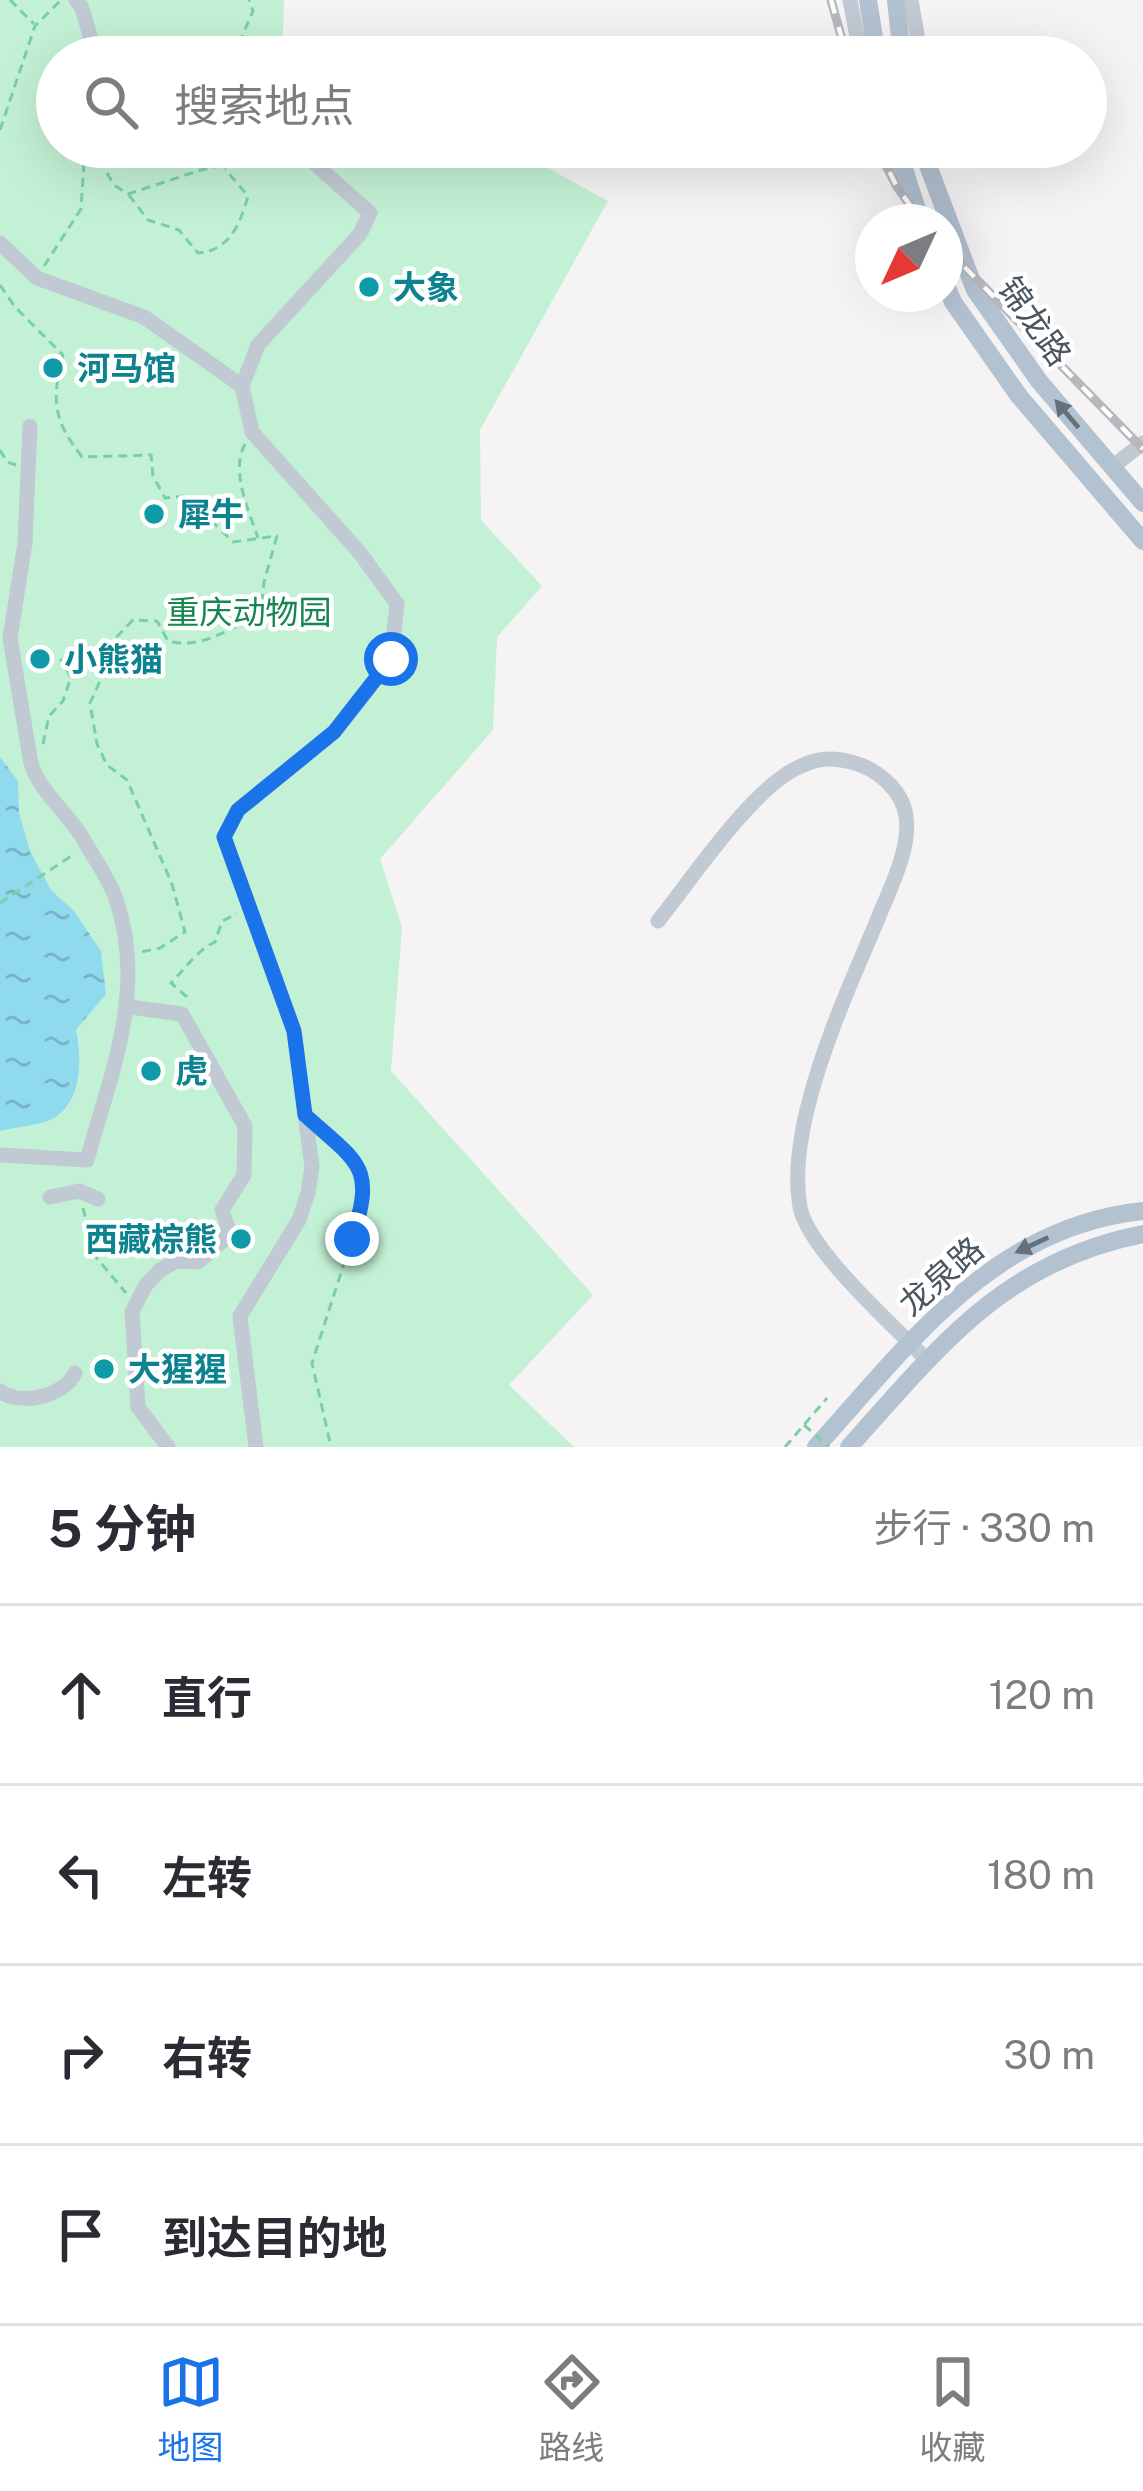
<!DOCTYPE html>
<html lang="zh">
<head>
<meta charset="utf-8">
<style>
  body { margin:0; font-family:"Public Sans","Noto Sans SC",sans-serif; background:#f2f2f3; color:#2b2b33 }
  .compass { position:absolute; left:855px; top:204px; width:108px; height:108px; border-radius:50%; background:#fff; box-shadow:0 12px 48px #0002; rotate:226deg }
  .stop { position:absolute; width:36px; height:36px; margin:-27px; border:9px solid #1a73e8; border-radius:50%; background:#fff }
  .stop.end { background:#1a73e8; border-color:#fff; box-shadow:0 3px 12px #0008 }
  .list { margin:0; padding:0; list-style:none }
  h2 { display:flex; justify-content:space-between; align-items:center; height:156px; margin:0; padding:0 48px; font-size:51px }
  h2 small { font-size:39px; font-weight:400; color:#7c7c81 }
  .list li { display:grid; grid-template-columns:78px 1fr auto; gap:36px; align-items:center; box-sizing:border-box; height:180px; padding:0 48px; border-top:3px solid #e1e1e2 }
  .list b { display:block; font-size:45px; white-space:nowrap }
  .list em { font-size:39px; font-style:normal; color:#7c7c81 }
  .icon { flex:none; width:66px; height:66px; fill:none; stroke:currentColor; stroke-width:2; stroke-linecap:round; stroke-linejoin:round }
  .map { position:relative; flex:none; width:1143px; height:1447px; overflow:hidden }
  .search { position:absolute; background:#fff; box-shadow:0 12px 48px #0002; left:36px; right:36px; top:36px; height:132px; display:flex; align-items:center; gap:30px; box-sizing:border-box; padding:0 42px; border-radius:66px; color:#7c7c81; font-size:45px }
  .sheet { height:876px; background:#fff }
  nav { display:flex; justify-content:space-around; align-items:center; box-sizing:border-box; height:168px; border-top:3px solid #e1e1e2; background:#fff; font-size:33px; color:#7c7c81 }
  nav a { display:grid; justify-items:center; gap:6px }
  nav .on { color:#1a73e8 }
  .map>svg:first-child { display:block }
  .green { fill:#c3f1d5 }
  .water { fill:url(#water-ripples) }
  .lines { fill:none; stroke-linecap:round; stroke-linejoin:round }
  .path { stroke:#7ad0a6; stroke-width:3; stroke-dasharray:9 6; stroke-linecap:butt }
  .minor { stroke:#c1cad2; stroke-width:15 }
  .major { stroke:#b3c2d1; stroke-width:18 }
  .rail-casing { stroke:#b5b8bd; stroke-width:9 }
  .rail { stroke:#fff; stroke-width:4.5; stroke-dasharray:14; stroke-linecap:butt }
  .path-bridge { stroke:#7ad0a6; stroke-width:3; stroke-dasharray:9 6; stroke-linecap:butt }
  .oneway { fill:#64717d }
  .route { stroke:#1a73e8; stroke-width:15 }
  .culture-dot { fill:#0f9aa8; stroke:#fff; stroke-width:4.5 }
  .labels { text-anchor:middle; stroke-width:9; stroke-linejoin:round; paint-order:stroke }
  .culture-label { font-size:33px; font-weight:bold; fill:#0d838f; stroke:#fff; text-anchor:start }
  .street-label { font-size:33px; fill:#4a5661; stroke:#fff }
  .park-label { font-size:33px; fill:#17864f; stroke:#fff }
</style>
</head>
<body>
<div class="map">
<svg width="1143" height="1447" viewBox="0 0 1143 1447">
  <defs>
    <pattern id="water-ripples" width="26" height="14" patternUnits="userSpaceOnUse" patternTransform="scale(3)"><rect width="26" height="14" fill="#90daee"/><path d="M2 4q2-2 4 0t4 0M15 11q2-2 4 0t4 0" fill="none" stroke="#78b4c4"/></pattern>
  </defs>
  <rect width="100%" height="100%" fill="#f5f3f3"/>
  <!-- green -->
  <path class="green" d="M 0,0 L 284,0 L 283,36 L 376,51 L 381,57 L 57,57 L 57,147 L 459,147 L 470,160 L 537,162 L 608,201 L 480,430 L 481,520 L 542,586 L 497,637 L 493,730 L 380,859 L 402,927 L 391,1071 L 593,1295 L 509,1385 L 574,1447 L 0,1447 Z"/>
  <!-- water -->
  <path class="water" d="M 0,757 L 18,781 L 19,813 L 30,851 L 51,890 L 74,911 L 101,951 L 106,994 L 76,1030 C 82,1059 83,1104 50,1120 C 36,1126 15,1127 0,1131 Z"/>
  <g class="lines">
    <!-- path -->
    <g class="path">
      <path d="M 10,0 L 34,24"/>
      <path d="M 233,57 L 253,11 L 249,0"/>
      <path d="M 0,130 L 35,26 L 61,0"/>
      <path d="M 92,147 L 114,185 L 128,194 L 201,170 L 285,152"/>
      <path d="M 129,195 L 148,220 L 179,230 L 198,253 C 230,251 241,222 248,196 L 225,169"/>
      <path d="M 44,266 L 81,209 L 85,147"/>
      <path d="M 0,285 L 15,307 L 63,355 C 52,400 52,418 82,457 L 151,455 L 153,476 L 165,498 L 186,496 L 233,542 L 277,536 L 264,582 L 261,612 C 231,628 202,650 168,641 L 157,621 L 133,620 L 103,651 L 104,672 L 90,703 L 97,744 L 107,765 L 127,780 L 172,884 L 185,932 L 160,948 L 141,952"/>
      <path d="M 245,444 C 230,471 249,511 258,538"/>
      <path d="M 0,450 L 7,462 L 16,465"/>
      <path d="M 43,744 L 49,716 L 63,701 L 71,677 L 61,660 L 83,666 L 101,652"/>
      <path d="M 0,903 L 73,855"/>
      <path d="M 187,997 L 171,983 C 187,967 195,952 215,942 L 222,921 L 237,914"/>
      <path d="M 320,1129 C 345,1152 363,1162 365,1198 L 312,1363 L 331,1447"/>
      <path d="M 83,1208 L 95,1256 L 126,1293"/>
      <path d="M 785,1447 L 827,1398"/>
    </g>
    <!-- minor -->
    <g class="minor">
      <path d="M 76,0 L 82,8 L 96,57"/>
      <path d="M 850,0 L 861,57"/>
      <path d="M 911,0 L 921,57"/>
      <path d="M 883,147 L 888,164 L 909,197"/>
      <path d="M 0,243 L 37,278 L 144,317 L 242,386"/>
      <path d="M 1112,467 L 1143,443"/>
      <path d="M 658,921 C 692,879 752,788 799,767 C 817,758 832,757 851,762 C 876,768 902,789 906,816 C 911,850 889,890 877,921 C 845,997 785,1125 800,1207 C 808,1250 895,1327 927,1360"/>
      <path d="M 129,1007 L 182,1014 L 245,1126 L 244,1175 L 222,1210 L 230,1234 L 198,1262 L 177,1261 L 160,1270 L 145,1286 L 132,1312 L 138,1407 L 168,1447"/>
      <path d="M 0,1155 L 87,1160 C 111,1072 147,990 116,899 C 109,879 95,860 85,842 C 70,814 35,789 30,758 L 10,638 L 25,543 L 30,426"/>
      <path d="M 50,1197 L 79,1191 L 98,1199"/>
      <path d="M 0,1391 C 20,1406 64,1397 75,1373"/>
      <path d="M 256,1447 L 240,1316 L 299,1220 L 308,1193 L 312,1167 L 294,1031 L 224,837 L 238,810 L 334,732 L 391,660 L 397,604 L 360,553 L 252,432 L 242,386 L 258,345 L 360,234 L 370,213 L 296,147"/>
    </g>
    <!-- major -->
    <g class="major">
      <path d="M 868,0 L 877,57"/>
      <path d="M 896,0 L 902,57"/>
      <path d="M 897,147 L 921,222"/>
      <path d="M 921,147 L 975,290 L 1039,381 L 1143,503"/>
      <path d="M 945,283 L 953,302 L 1019,396 L 1143,541"/>
      <path d="M 816,1447 C 909,1344 994,1226 1143,1211"/>
      <path d="M 849,1447 C 939,1347 1004,1261 1143,1234"/>
    </g>
    <defs>
      <g id="rail">
        <path d="M 831,0 L 847,57"/>
        <path d="M 877,147 L 897,187 L 922,222"/>
        <path d="M 945,247 L 1143,449"/>
      </g>
    </defs>
    <!-- rail casing -->
    <use href="#rail" class="rail-casing"/>
    <!-- rail -->
    <use href="#rail" class="rail"/>
    <!-- path-bridge -->
    <path class="path-bridge" d="M 804,1425 L 829,1447"/>
  </g>
  <!-- one-way arrows -->
  <defs><path id="oneway-solid" d="M-6-.8H1V-3.2L6.5 0L1 3.2V.8H-6Z" transform="scale(3)"/></defs>
  <g class="oneway">
    <use href="#oneway-solid" transform="translate(1067 414) rotate(-130)"/>
    <use href="#oneway-solid" transform="translate(1032 1245) rotate(155)"/>
  </g>
  <g class="lines">
    <!-- route -->
    <path class="route" d="M 352,1239 C 376,1165 359,1164 305,1115 L 294,1031 L 224,837 L 238,810 L 334,732 L 391,659"/>
  </g>
  <!-- markers -->
  <g class="culture-dot">
    <circle cx="369" cy="287" r="12"/>
    <circle cx="53" cy="368" r="12"/>
    <circle cx="154" cy="514" r="12"/>
    <circle cx="40" cy="659" r="12"/>
    <circle cx="151" cy="1071" r="12"/>
    <circle cx="241" cy="1239" r="12"/>
    <circle cx="104" cy="1369" r="12"/>
  </g>
  <g class="labels">
    <!-- culture labels -->
    <g class="culture-label">
      <text x="393" y="299">大象</text>
      <text x="77" y="380">河马馆</text>
      <text x="178" y="526">犀牛</text>
      <text x="64" y="671">小熊猫</text>
      <text x="175" y="1083">虎</text>
      <text x="217" y="1251" text-anchor="end">西藏棕熊</text>
      <text x="128" y="1381">大猩猩</text>
    </g>
    <!-- street labels -->
    <g class="street-label">
      <text transform="translate(1035 321) rotate(55)" y="12">锦龙路</text>
      <text transform="translate(941 1276) rotate(-41)" y="12">龙泉路</text>
    </g>
    <!-- park labels -->
    <g class="park-label">
      <text x="249" y="624">重庆动物园</text>
    </g>
  </g>
</svg>
<svg class="compass" viewBox="-18 -18 36 36"><path d="M0-13l5 13h-10z" fill="#e53935"/><path d="M0 13l5-13h-10z" fill="#7c7c81"/></svg>
<div class="stop" style="left:391px;top:659px"></div>
<div class="stop end" style="left:352px;top:1239px"></div>
<div class="search"><svg class="icon" aria-label="search" viewBox="0 0 24 24"><circle cx="10" cy="10" r="6"/><path d="M15 15l6 6"/></svg>搜索地点</div>
</div>
<section class="sheet">
<h2>5 分钟<small>步行 · 330 m</small></h2>
<ul class="list">
<li><svg class="icon" aria-label="ahead" viewBox="0 0 24 24"><path d="M12 20V5M6 11l6-6 6 6"/></svg><div><b>直行</b></div><em>120 m</em></li>
<li><svg class="icon" aria-label="left" viewBox="0 0 24 24"><path d="M17 20v-9H6M10 6l-5 5 5 5"/></svg><div><b>左转</b></div><em>180 m</em></li>
<li><svg class="icon" aria-label="right" viewBox="0 0 24 24"><path d="M7 20v-9h11M14 6l5 5-5 5"/></svg><div><b>右转</b></div><em>30 m</em></li>
<li><svg class="icon" aria-label="arrive" viewBox="0 0 24 24"><path d="M6 21V4h12l-3 4 3 4H6"/></svg><div><b>到达目的地</b></div></li>
</ul>
</section>
<nav>
<a class="on"><svg class="icon" aria-label="map" viewBox="0 0 24 24"><path d="M3 6l6-2 6 2 6-2v14l-6 2-6-2-6 2zM9 4v14M15 6v14"/></svg>地图</a>
<a><svg class="icon" aria-label="directions" viewBox="0 0 24 24"><path d="M12 3l9 9-9 9-9-9zM9 14v-3h6M13 9l2 2-2 2"/></svg>路线</a>
<a><svg class="icon" aria-label="saved" viewBox="0 0 24 24"><path d="M7 4h10v16l-5-4-5 4z"/></svg>收藏</a>
</nav>
</body>
</html>
